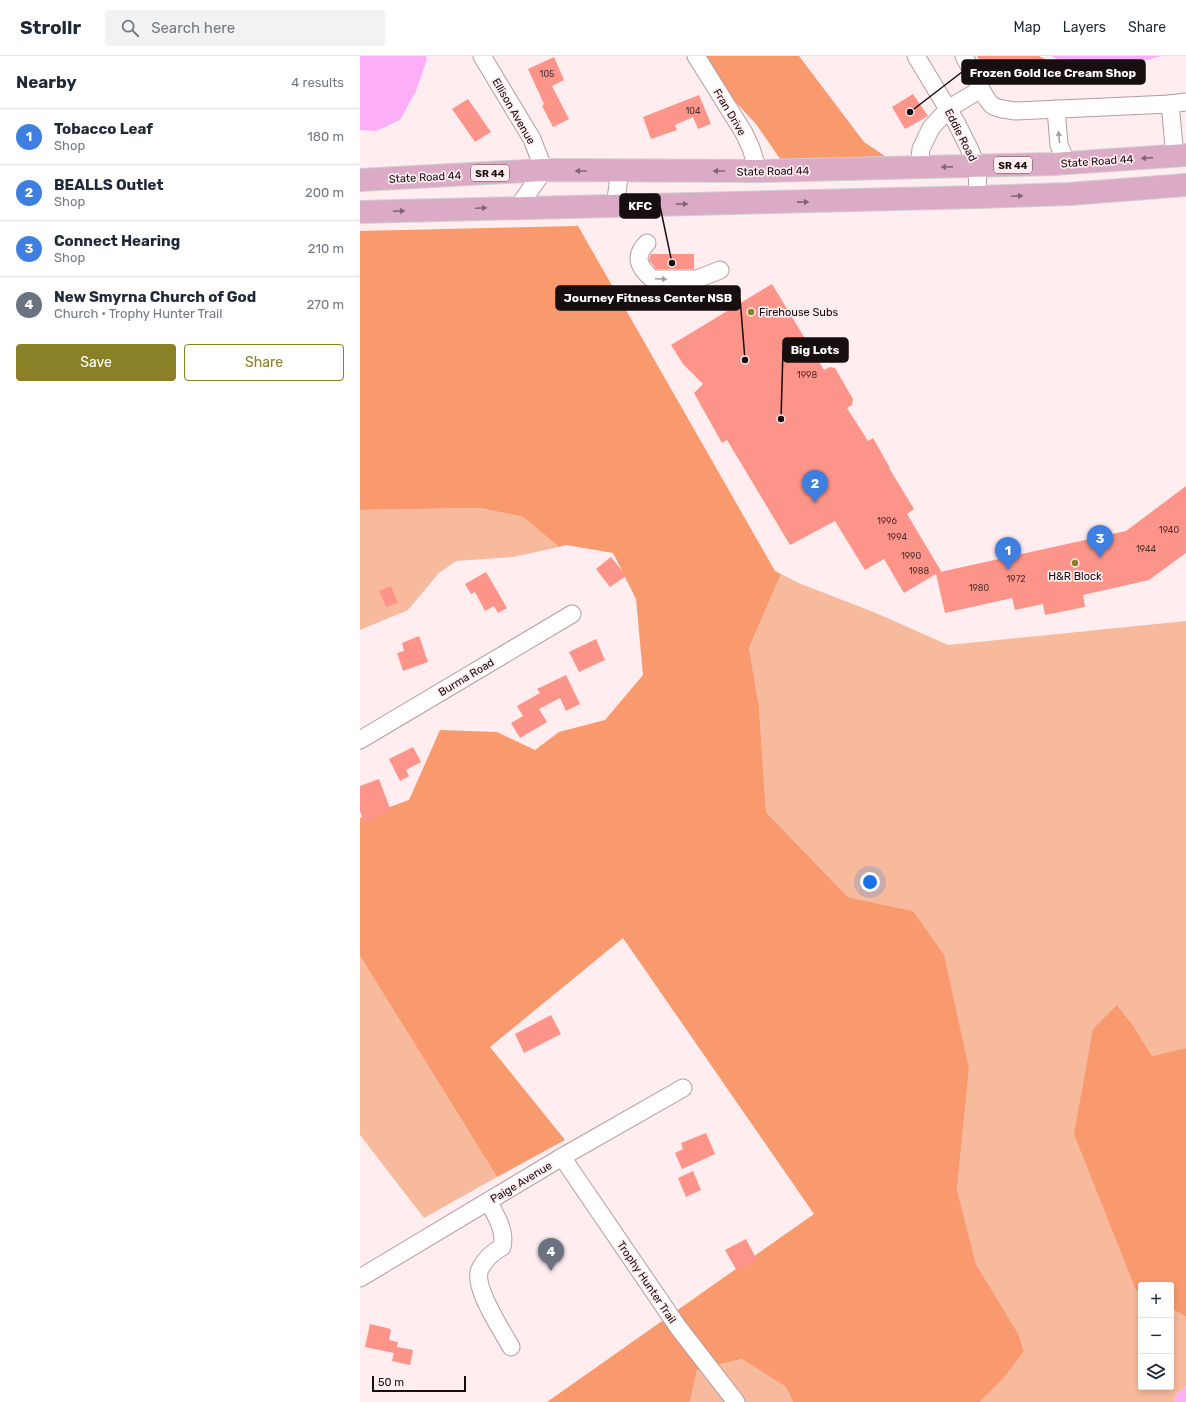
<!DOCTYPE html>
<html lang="en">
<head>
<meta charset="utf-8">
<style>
  body { margin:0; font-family:Rubik,sans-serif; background:#f2f2f3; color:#1f2937 }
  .controls { position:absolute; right:12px; bottom:12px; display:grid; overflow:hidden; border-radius:4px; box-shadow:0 2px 6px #0003 }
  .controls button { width:36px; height:36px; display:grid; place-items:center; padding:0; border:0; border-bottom:1px solid #e0e1e3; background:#fff; color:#1f2937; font:20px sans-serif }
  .scale { position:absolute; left:12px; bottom:10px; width:94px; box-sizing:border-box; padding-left:4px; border:2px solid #170e0f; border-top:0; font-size:11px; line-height:14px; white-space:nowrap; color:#170e0f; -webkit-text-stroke:3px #ffedf0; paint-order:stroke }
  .you { position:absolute; left:510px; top:826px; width:14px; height:14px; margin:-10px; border:3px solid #fff; border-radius:50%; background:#1a73e8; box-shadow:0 0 0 6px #1a73e833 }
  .badge { display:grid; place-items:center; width:26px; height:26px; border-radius:50%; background:#898027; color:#fff; font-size:13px; font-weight:700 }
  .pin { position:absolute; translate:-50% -33px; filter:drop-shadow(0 1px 2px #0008) }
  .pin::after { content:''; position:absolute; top:21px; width:14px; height:12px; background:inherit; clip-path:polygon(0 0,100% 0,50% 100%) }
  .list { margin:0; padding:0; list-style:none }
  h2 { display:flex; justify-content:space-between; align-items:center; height:52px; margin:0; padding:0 16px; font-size:17px }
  h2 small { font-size:13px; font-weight:400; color:#747a83 }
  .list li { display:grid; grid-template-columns:26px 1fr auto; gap:12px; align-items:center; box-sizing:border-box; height:56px; padding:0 16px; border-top:1px solid #e0e1e3 }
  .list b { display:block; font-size:15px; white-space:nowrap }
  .list p { margin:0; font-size:13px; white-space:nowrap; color:#747a83 }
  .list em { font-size:13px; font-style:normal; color:#747a83 }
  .actions { display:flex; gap:8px; padding:12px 16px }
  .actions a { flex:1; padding:9px 0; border:1px solid #898027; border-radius:4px; text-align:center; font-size:14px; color:#898027 }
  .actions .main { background:#898027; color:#fff }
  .icon { flex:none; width:22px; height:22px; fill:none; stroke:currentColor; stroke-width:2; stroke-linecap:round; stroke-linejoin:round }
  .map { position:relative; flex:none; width:826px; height:1346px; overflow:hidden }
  header { display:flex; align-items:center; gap:24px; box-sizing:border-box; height:56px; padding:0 20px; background:#fff; border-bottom:1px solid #e0e1e3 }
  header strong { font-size:19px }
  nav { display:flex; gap:22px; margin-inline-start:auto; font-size:14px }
  .search { width:280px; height:36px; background:#f2f2f3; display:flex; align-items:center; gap:10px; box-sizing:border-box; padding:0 14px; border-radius:4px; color:#747a83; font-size:15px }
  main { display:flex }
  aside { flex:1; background:#fff }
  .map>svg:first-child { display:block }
  .green { fill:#f7ba9d }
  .forest { fill:#f89a6e }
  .water { fill:#fcaff7 }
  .building { fill:#fd948a }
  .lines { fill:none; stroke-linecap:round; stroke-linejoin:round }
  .minor-casing { stroke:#b59b9f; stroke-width:19 }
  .major-casing { stroke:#d1cfcf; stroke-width:24 }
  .minor { stroke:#fff; stroke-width:17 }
  .major { stroke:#dbaac4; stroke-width:22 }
  .oneway { fill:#a29f9f }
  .oneway2 { fill:#836473 }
  .poi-dot { fill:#898027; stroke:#ffedf0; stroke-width:1.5 }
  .labels { text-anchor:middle; stroke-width:3.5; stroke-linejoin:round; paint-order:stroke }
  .number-label { font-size:9px; fill:#50302e }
  .shield { fill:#ffedf0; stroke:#5d5152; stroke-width:1 }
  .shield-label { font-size:10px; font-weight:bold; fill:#170e0f }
  .street-label { font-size:11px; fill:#170e0f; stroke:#ffedf0 }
  .poi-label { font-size:11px; fill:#170e0f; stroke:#ffedf0; text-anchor:start }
  .leader { fill:none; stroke:#170e0f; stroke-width:1.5 }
  .callout-dot { fill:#170e0f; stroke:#ffedf0; stroke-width:1.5 }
  .callout { fill:#170e0f; stroke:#170e0f; stroke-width:1.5 }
  .callout-label { font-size:12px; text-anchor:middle; font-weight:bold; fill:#fff }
</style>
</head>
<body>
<header>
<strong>Strollr</strong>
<div class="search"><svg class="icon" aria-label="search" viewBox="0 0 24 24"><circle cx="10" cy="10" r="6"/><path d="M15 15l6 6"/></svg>Search here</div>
<nav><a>Map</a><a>Layers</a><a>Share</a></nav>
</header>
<main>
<aside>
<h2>Nearby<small>4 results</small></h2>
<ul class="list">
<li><span class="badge" style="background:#3f7fe0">1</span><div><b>Tobacco Leaf</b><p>Shop</p></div><em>180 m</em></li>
<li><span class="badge" style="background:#3f7fe0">2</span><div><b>BEALLS Outlet</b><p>Shop</p></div><em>200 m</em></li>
<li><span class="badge" style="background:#3f7fe0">3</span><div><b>Connect Hearing</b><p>Shop</p></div><em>210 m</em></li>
<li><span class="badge" style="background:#6b7280">4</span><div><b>New Smyrna Church of God</b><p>Church · Trophy Hunter Trail</p></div><em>270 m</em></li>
</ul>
<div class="actions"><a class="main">Save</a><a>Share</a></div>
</aside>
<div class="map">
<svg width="826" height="1346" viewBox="0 0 826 1346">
  <rect width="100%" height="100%" fill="#ffedf0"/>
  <!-- green -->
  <g class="green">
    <path d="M 120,452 L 163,461 L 199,491 L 153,501 L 96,505 L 79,517 L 48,554 L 0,574 L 0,454 Z"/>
    <path d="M 421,518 L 441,528 L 516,557 L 588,589 L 826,565 L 826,992 L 792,1000 L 773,969 L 757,949 L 776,1234 L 781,1237 L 781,1331 L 811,1331 L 811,1252 L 826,1261 L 826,1330 L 816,1339 L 815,1346 L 620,1346 L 643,1323 L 664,1294 L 659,1279 L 616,1208 L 597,1133 L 609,1013 L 553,855 L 488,841 L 406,756 L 399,651 L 389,592 Z"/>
    <path d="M 0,900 L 137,1121 L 64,1162 L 0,1079 Z"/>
    <path d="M 383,1303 L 426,1331 L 433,1346 L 330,1346 L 337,1314 Z"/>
  </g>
  <!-- forest -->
  <g class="forest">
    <path d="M 333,0 L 439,0 L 504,86 L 531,104 L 423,107 L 396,68 Z"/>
    <path d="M 218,170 L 415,515 L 421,518 L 389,592 L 399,651 L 406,756 L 488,841 L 553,855 L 584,899 L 609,1013 L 597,1133 L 616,1208 L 659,1279 L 664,1295 L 643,1323 L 620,1346 L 433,1346 L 426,1331 L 382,1303 L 337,1314 L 330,1346 L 187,1346 L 454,1158 L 263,882 L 130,991 L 205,1084 L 137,1121 L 0,900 L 0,762 L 49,744 L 80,674 L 137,676 L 175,694 L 199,676 L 245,664 L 283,619 L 276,543 L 253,497 L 206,489 L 199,491 L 163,461 L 120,452 L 0,454 L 0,175 Z"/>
    <path d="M 757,949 L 773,969 L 792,1000 L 826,992 L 826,1261 L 811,1252 L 811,1229 L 781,1229 L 781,1237 L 776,1234 L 714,1078 L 733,973 Z"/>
  </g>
  <!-- water -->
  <g class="water">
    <path d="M 0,0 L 66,0 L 67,3 L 56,35 L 40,64 L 16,75 L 0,74 Z"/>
    <path d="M 692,0 L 801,0 L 777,7 L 708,10 Z"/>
    <path d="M 826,1330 L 826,1346 L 815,1346 L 816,1339 Z"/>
  </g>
  <!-- building -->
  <g class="building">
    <path d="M 617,0 L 679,0 L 701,11 L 702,27 L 670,28 L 664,21 L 640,28 L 631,24 Z"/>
    <path d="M 194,1 L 204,24 L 192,30 L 209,63 L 193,71 L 182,50 L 184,48 L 168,13 Z"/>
    <path d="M 553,38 L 568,60 L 545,73 L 532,51 Z"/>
    <path d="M 339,39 L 351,68 L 338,73 L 333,61 L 315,69 L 317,74 L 291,83 L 283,61 Z"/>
    <path d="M 108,43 L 131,76 L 115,86 L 92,53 Z"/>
    <path d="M 291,198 L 334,198 L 334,213 L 296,213 L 289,204 Z"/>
    <path d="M 412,228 L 464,314 L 470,311 L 475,312 L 493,343 L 492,349 L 487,352 L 508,385 L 513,382 L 530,412 L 529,412 L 554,453 L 547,458 L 581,515 L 580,516 L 766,475 L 826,430 L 826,497 L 789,524 L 723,539 L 725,551 L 685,559 L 683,548 L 655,554 L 652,542 L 585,557 L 576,518 L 544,537 L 524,503 L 505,514 L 475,465 L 430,489 L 367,384 L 362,387 L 334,337 L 343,328 L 323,308 L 311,289 Z"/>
    <path d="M 251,501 L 266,520 L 250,531 L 236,513 Z"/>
    <path d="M 126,516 L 147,552 L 138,557 L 134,550 L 125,555 L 115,536 L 111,538 L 105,528 Z"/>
    <path d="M 31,530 L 38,547 L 26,551 L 19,535 Z"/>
    <path d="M 59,580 L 68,606 L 43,615 L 37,597 L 44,595 L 42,587 Z"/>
    <path d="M 236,583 L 245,604 L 219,616 L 209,596 Z"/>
    <path d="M 206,619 L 220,648 L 206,655 L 200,642 L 179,653 L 187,666 L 160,682 L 151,667 L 163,660 L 157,650 L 180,637 L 177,633 Z"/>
    <path d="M 53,691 L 61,706 L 46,714 L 49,720 L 40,725 L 29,703 Z"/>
    <path d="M 19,723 L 31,755 L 4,766 L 0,755 L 0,730 Z"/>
    <path d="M 191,959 L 201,978 L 164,997 L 155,978 Z"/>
    <path d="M 346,1077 L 355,1098 L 322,1113 L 315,1097 L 323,1093 L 321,1087 Z"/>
    <path d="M 333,1115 L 341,1134 L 326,1141 L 318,1122 Z"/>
    <path d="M 386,1183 L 397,1204 L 377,1215 L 365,1194 Z"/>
    <path d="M 10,1268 L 31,1273 L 29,1284 L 38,1286 L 37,1291 L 53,1294 L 50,1309 L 32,1305 L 34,1297 L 5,1291 Z"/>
  </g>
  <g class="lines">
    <defs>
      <g id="minor">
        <path d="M 122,0 L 172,83 L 184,114 L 158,151"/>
        <path d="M 336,0 L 384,77 L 391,92 L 398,115"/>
        <path d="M 556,0 L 597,68 L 609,92 L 617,110 L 618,141"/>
        <path d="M 621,33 C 632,53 632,51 654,55 L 810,48 L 815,100"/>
        <path d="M 810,48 L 826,46"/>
        <path d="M 696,53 L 699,89 L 707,107"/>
        <path d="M 559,111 L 561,93 L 571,72 L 588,53 L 621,33 L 604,0"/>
        <path d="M 255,150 L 260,115"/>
        <path d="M 287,187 C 273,201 279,211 292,223 L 337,223 L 360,214"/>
        <path d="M 0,684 L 212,558"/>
        <path d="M 202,1101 L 318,1271 L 376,1346"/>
        <path d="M 129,1146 C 136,1161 146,1174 142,1191 C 133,1196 125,1203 120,1213 C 112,1231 142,1274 151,1291"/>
        <path d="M 0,1222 L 202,1101 L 323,1032"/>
      </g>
      <g id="major">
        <path d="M 0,124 L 184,114 L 398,115 L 693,108 L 826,99"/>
        <path d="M 0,156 L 618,141 L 709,138 L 826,129"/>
      </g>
    </defs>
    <!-- minor casing -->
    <use href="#minor" class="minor-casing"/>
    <!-- major casing -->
    <use href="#major" class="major-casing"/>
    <!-- minor -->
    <use href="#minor" class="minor"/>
    <!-- major -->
    <use href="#major" class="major"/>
  </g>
  <!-- one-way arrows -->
  <defs><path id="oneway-solid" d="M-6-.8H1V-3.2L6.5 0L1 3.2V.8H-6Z"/></defs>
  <g class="oneway">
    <use href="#oneway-solid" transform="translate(699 81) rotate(-96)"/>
    <use href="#oneway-solid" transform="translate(301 223) rotate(2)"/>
  </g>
  <g class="oneway2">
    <use href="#oneway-solid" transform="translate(787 102) rotate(176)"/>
    <use href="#oneway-solid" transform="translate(587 111) rotate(179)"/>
    <use href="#oneway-solid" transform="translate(221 115) rotate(-180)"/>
    <use href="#oneway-solid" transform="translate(359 115) rotate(-180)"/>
    <use href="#oneway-solid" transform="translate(657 140) rotate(-2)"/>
    <use href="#oneway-solid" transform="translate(443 146) rotate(-1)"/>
    <use href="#oneway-solid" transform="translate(322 148) rotate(-1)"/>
    <use href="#oneway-solid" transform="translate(121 152) rotate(-2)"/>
    <use href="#oneway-solid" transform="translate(39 155) rotate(-2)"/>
  </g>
  <!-- markers -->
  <g class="poi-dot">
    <circle cx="391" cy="256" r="4"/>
    <circle cx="715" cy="507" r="4"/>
  </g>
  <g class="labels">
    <!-- number labels -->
    <g class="number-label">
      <text x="187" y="21">105</text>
      <text x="333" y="58">104</text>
      <text x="447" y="322">1998</text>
      <text x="527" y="468">1996</text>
      <text x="809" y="477">1940</text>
      <text x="537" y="484">1994</text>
      <text x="786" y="496">1944</text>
      <text x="551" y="503">1990</text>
      <text x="559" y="518">1988</text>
      <text x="656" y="526">1972</text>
      <text x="619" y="535">1980</text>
    </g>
    <!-- shield labels -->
    <g class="shield">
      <rect x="634" y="101" width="38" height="16" rx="3"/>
      <rect x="111" y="109" width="38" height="16" rx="3"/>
    </g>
    <g class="shield-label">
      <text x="653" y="113">SR 44</text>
      <text x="130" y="121">SR 44</text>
    </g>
    <!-- street labels -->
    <g class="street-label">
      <text transform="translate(154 55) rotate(60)" y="4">Ellison Avenue</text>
      <text transform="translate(370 56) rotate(59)" y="4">Fran Drive</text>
      <text transform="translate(601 79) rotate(63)" y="4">Eddie Road</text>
      <text transform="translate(737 105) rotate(-4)" y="4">State Road 44</text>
      <text transform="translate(413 115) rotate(-1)" y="4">State Road 44</text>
      <text transform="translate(65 121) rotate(-3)" y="4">State Road 44</text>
      <text transform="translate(106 621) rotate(-31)" y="4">Burma Road</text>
      <text transform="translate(161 1126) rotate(-31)" y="4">Paige Avenue</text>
      <text transform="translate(287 1226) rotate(56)" y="4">Trophy Hunter Trail</text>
    </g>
    <!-- poi labels -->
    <g class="poi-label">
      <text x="399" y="260">Firehouse Subs</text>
      <text x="715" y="524" text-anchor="middle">H&amp;R Block</text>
    </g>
  </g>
  <!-- callouts -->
  <path class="leader" d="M550 56L602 16M312 207L300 150M385 304L380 242M421 363L423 294"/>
  <g class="callout-dot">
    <circle cx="550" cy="56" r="4"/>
    <circle cx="312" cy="207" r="4"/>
    <circle cx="385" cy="304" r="4"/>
    <circle cx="421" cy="363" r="4"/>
  </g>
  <g class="callout">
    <rect x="602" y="4" width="183" height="24" rx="4"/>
    <rect x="260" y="138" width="40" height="24" rx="4"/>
    <rect x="196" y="230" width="184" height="24" rx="4"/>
    <rect x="423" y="282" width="65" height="24" rx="4"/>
  </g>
  <g class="callout-label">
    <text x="693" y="21">Frozen Gold Ice Cream Shop</text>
    <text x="280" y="154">KFC</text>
    <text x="288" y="246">Journey Fitness Center NSB</text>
    <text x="455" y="298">Big Lots</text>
  </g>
</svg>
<div class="controls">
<button>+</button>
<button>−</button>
<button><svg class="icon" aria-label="layers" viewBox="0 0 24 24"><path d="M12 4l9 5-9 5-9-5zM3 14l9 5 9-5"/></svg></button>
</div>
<div class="scale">50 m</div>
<div class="you"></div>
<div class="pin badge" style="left:648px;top:514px;background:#3f7fe0">1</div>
<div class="pin badge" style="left:455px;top:447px;background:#3f7fe0">2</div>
<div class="pin badge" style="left:740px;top:502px;background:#3f7fe0">3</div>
<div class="pin badge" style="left:191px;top:1215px;background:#6b7280">4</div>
</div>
</main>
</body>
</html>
